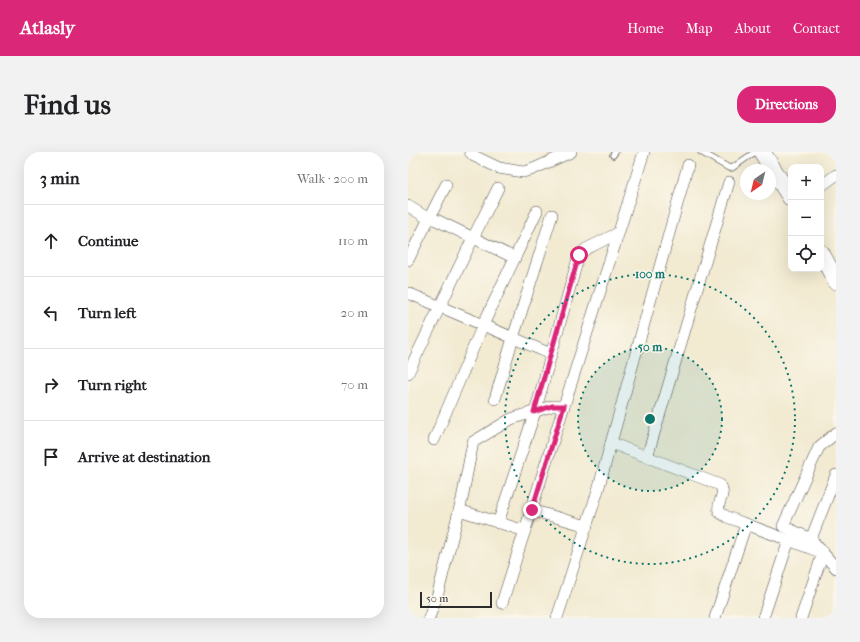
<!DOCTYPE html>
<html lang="en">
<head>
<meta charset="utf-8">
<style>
  body { margin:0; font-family:"IM FELL French Canon",serif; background:#f2f2f2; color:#202124 }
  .controls { position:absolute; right:12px; top:12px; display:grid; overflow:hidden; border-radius:8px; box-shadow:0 4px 16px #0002 }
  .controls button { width:36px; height:36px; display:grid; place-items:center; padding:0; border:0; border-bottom:1px solid #e0e0e0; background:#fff; color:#202124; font:20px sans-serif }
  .compass { position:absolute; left:332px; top:12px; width:36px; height:36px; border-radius:50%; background:#fff; box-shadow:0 4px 16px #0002; rotate:215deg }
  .scale { position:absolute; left:12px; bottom:10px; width:72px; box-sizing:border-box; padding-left:4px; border:2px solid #2b2b2b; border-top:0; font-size:11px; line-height:14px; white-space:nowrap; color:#2b2b2b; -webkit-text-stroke:3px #fbf7ec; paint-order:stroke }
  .stop { position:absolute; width:12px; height:12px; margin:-9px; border:3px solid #db2777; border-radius:50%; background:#fff }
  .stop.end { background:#db2777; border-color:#fff; box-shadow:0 1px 4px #0008 }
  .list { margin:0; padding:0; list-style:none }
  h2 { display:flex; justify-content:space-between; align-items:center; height:52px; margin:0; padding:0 16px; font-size:17px }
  h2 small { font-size:13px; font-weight:400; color:#757577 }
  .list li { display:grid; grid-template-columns:26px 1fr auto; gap:12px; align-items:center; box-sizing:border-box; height:72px; padding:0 16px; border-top:1px solid #e0e0e0 }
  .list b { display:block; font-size:15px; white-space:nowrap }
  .list em { font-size:13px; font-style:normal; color:#757577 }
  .icon { flex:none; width:22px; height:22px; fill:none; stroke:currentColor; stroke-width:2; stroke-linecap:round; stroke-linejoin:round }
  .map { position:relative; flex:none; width:428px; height:466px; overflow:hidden; border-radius:16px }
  header { display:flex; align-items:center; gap:24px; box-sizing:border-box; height:56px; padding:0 20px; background:#db2777; color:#fff }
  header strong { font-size:19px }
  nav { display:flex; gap:22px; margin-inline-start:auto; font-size:14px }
  .intro { display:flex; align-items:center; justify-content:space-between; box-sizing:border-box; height:96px; padding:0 24px }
  h1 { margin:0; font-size:28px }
  .button { padding:10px 18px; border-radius:16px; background:#db2777; color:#fff; font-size:14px; font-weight:700 }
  main { display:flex; gap:24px; padding:0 24px }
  aside { flex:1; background:#fff; border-radius:16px; box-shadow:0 4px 16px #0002 }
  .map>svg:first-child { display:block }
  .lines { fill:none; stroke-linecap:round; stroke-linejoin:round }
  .service-casing { stroke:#494844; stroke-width:7 }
  .minor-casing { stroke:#494844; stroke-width:12 }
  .primary-casing { stroke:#494844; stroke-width:18 }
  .service { stroke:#fff; stroke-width:5.5 }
  .minor { stroke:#fff; stroke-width:11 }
  .primary { stroke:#fff; stroke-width:17 }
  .route { stroke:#db2777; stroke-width:5 }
  .ring { fill:none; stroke:#0f766e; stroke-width:2; stroke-dasharray:2 4 }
  .centre { fill:#0f766e; stroke:#fbf7ec; stroke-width:2 }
  .ring-label { font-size:12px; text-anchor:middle; font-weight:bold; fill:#0f766e; stroke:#fbf7ec; stroke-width:3; stroke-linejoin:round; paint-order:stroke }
</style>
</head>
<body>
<header>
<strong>Atlasly</strong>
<nav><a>Home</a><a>Map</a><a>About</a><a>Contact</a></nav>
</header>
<div class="intro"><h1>Find us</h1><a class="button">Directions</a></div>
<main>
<aside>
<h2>3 min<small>Walk · 200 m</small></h2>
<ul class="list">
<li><svg class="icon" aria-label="ahead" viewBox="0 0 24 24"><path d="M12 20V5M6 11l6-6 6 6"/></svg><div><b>Continue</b></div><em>110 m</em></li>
<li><svg class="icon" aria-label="left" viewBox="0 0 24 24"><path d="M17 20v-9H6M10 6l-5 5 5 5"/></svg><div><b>Turn left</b></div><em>20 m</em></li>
<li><svg class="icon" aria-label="right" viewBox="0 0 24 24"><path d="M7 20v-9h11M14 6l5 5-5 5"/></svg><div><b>Turn right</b></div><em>70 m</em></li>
<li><svg class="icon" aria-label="arrive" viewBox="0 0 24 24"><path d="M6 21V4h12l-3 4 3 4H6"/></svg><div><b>Arrive at destination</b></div></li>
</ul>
</aside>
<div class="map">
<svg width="428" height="466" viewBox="0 0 428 466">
  <rect width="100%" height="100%" fill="#fbf7ec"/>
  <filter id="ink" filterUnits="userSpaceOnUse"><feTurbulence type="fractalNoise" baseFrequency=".025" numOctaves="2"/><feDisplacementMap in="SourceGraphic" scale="8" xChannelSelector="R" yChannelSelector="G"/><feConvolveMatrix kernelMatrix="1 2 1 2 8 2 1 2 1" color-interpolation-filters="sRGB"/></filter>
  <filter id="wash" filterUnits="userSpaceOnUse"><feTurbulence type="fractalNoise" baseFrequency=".012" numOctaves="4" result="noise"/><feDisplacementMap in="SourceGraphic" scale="16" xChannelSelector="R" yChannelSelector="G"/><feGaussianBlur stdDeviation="0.9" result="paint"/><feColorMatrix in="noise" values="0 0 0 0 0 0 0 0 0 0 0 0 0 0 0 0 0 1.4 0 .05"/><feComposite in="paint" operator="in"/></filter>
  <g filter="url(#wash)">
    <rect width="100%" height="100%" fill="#f2ead1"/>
  </g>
  <g filter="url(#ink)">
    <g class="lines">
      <defs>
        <g id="service">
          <path d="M 293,0 L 321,16 L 324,16 L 347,0"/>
          <path d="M 205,3 L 207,0"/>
        </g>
        <g id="minor">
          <path d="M 62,0 L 66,4 L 91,16 L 115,20 L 123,18 L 163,0"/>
          <path d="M 413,34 L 428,23"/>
          <path d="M 0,54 L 21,67"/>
          <path d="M 22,65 L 107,106"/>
          <path d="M 0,108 L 38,33"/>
          <path d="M 0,141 L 143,202"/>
          <path d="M 0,221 L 65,86 L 90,36"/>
          <path d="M 87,247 L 105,186 L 144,63"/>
          <path d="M 26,288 L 75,173 L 129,59"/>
          <path d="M 203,291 L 312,333 C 319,342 308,351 311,359 C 312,362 317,363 319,365 L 415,401 L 393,466"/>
          <path d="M 239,305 L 321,30"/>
          <path d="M 428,323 L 403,387 L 428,416"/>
          <path d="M 51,358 L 117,379"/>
          <path d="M 123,358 L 179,374"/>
          <path d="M 90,371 L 127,260 L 171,103 L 178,97 L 210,81"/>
          <path d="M 403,387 L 375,374 L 411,295 L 428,281"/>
          <path d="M 94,451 L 236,0"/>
          <path d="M 21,466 L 30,441 L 54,347 L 65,290 L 103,267 L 144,254 L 156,254"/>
          <path d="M 149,466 L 190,338 L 280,13"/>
          <path d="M 307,466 L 338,372"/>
          <path d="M 355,466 L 381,388"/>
        </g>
        <g id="primary">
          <path d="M 354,0 L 383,46"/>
          <path d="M 413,101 L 428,129"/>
        </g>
      </defs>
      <!-- service casing -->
      <use href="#service" class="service-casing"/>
      <!-- minor casing -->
      <use href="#minor" class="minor-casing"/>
      <!-- primary casing -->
      <use href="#primary" class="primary-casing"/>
      <!-- service -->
      <use href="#service" class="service"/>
      <!-- minor -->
      <use href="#minor" class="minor"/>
      <!-- primary -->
      <use href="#primary" class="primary"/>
    </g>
  </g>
  <g class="lines" filter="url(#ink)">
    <!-- route -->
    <path class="route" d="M 124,358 L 156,254 L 144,254 L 126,260 L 171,103"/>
  </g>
  <!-- distance rings -->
  <circle cx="242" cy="267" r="72" fill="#0f766e" fill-opacity=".12"/>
  <g class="ring">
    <circle cx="242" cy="267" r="72"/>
    <circle cx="242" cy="267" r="145"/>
  </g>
  <circle cx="242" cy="267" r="6" class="centre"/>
  <g class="ring-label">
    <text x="242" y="126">100 m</text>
    <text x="242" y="199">50 m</text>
  </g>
</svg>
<div class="controls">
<button>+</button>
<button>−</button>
<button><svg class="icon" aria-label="locate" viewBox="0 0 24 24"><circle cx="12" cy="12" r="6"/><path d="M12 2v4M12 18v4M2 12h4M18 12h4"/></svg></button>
</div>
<svg class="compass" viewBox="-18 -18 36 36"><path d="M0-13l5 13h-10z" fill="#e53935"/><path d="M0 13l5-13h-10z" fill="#757577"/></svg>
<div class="scale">50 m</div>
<div class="stop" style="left:171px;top:103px"></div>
<div class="stop end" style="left:124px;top:358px"></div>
</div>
</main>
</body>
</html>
